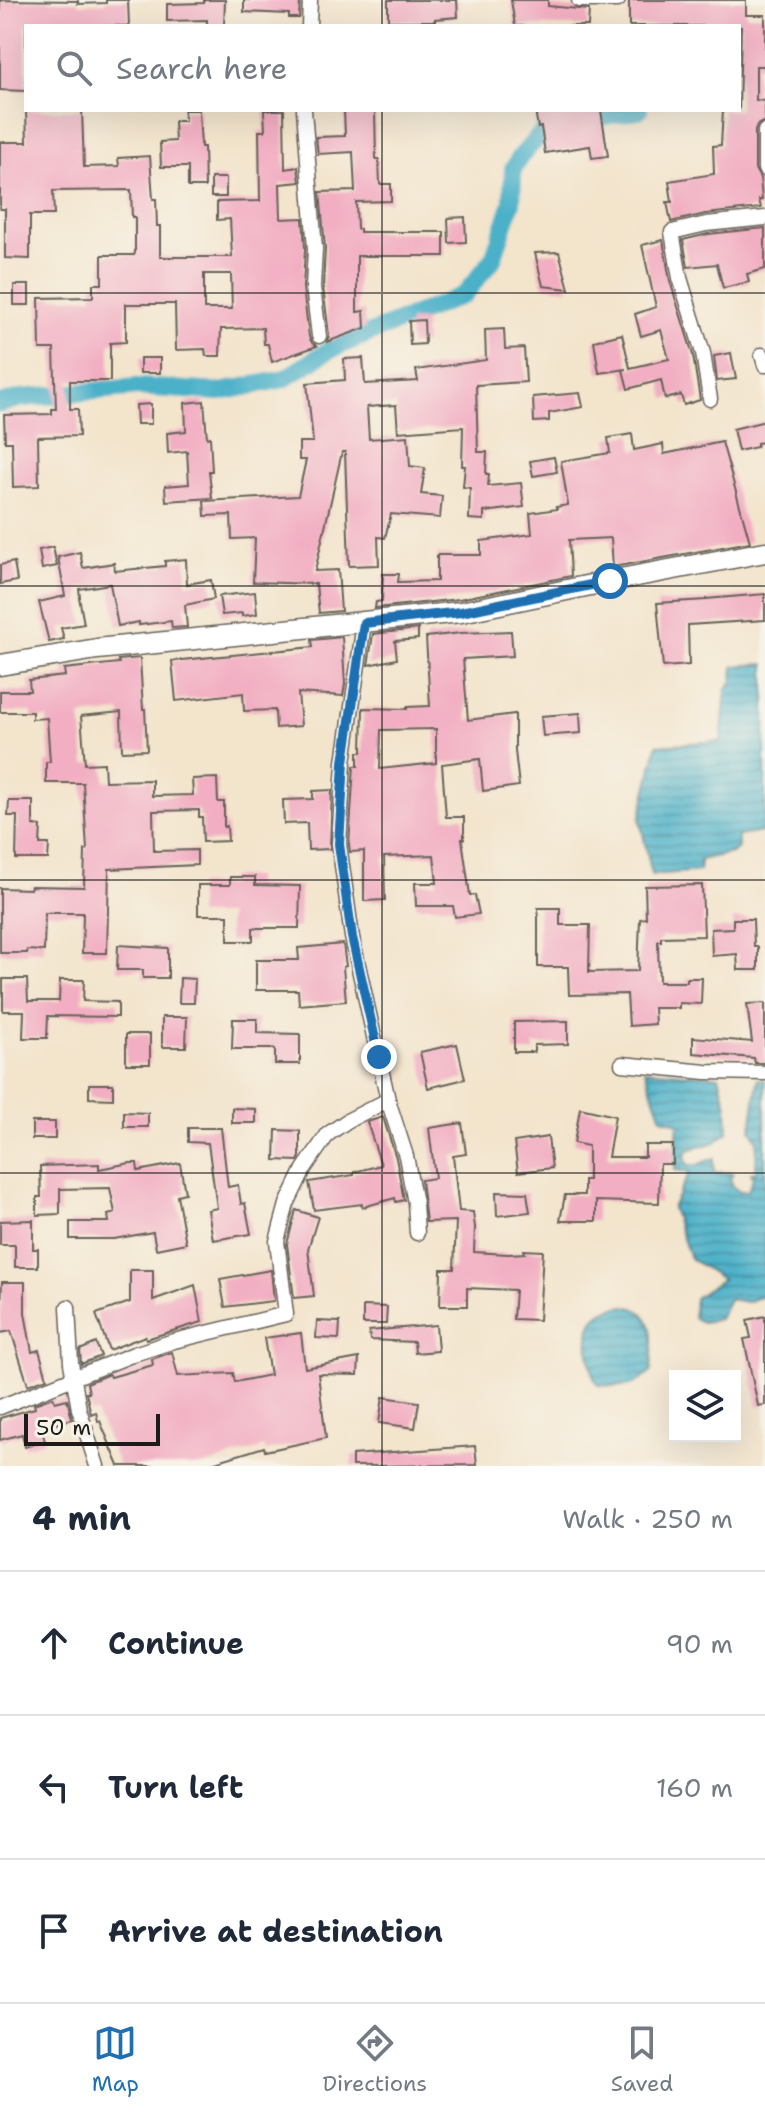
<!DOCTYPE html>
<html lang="en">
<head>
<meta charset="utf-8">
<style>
  body { margin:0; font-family:"Shantell Sans",sans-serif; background:#f2f2f3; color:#1f2937 }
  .controls { position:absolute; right:24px; bottom:24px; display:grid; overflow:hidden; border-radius:0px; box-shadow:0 8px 32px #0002 }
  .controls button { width:72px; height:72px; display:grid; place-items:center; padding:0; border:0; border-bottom:2px solid #e0e1e3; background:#fff; color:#1f2937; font:40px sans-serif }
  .scale { position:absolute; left:24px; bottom:20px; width:136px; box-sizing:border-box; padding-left:8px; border:4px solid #1c1c1c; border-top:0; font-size:22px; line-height:28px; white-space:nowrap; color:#1c1c1c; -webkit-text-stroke:6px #f7f3e8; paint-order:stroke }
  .stop { position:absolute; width:24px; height:24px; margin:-18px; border:6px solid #1f6fb2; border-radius:50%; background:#fff }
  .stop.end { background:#1f6fb2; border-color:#fff; box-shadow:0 2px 8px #0008 }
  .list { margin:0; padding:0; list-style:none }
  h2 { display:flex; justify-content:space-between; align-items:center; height:104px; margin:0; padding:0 32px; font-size:34px }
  h2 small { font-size:26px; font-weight:400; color:#747a83 }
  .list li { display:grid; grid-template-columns:52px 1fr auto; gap:24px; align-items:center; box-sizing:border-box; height:144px; padding:0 32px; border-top:2px solid #e0e1e3 }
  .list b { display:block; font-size:30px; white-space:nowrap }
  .list em { font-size:26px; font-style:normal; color:#747a83 }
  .icon { flex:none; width:44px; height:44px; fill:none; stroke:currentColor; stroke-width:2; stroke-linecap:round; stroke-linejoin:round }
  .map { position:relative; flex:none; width:765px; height:1466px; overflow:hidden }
  .search { position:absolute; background:#fff; box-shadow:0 8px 32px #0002; left:24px; right:24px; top:24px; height:88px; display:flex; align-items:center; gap:20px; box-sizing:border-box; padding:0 28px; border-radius:0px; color:#747a83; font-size:30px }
  .sheet { height:536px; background:#fff }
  nav { display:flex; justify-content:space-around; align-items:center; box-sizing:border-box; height:112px; border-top:2px solid #e0e1e3; background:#fff; font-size:22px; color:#747a83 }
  nav a { display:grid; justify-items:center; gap:4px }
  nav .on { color:#1f6fb2 }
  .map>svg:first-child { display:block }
  .water { fill:url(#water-rules); stroke:#346672; stroke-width:2 }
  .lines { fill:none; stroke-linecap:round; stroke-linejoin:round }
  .canal { stroke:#4bb1c9; stroke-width:18 }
  .building { fill:#f2aec2; fill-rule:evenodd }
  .street-casing { stroke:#67625a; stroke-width:17 }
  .secondary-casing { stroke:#67625a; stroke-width:23 }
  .street { stroke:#fff; stroke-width:14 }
  .secondary { stroke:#fff; stroke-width:20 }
  .route { stroke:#1f6fb2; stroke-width:10 }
  .grid { fill:none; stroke:#1c1c1c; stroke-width:2; stroke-opacity:0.55 }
</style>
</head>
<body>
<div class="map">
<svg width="765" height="1466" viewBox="0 0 765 1466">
  <defs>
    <pattern id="water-rules" width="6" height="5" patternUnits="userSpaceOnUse" patternTransform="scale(2)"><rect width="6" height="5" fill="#4bb1c9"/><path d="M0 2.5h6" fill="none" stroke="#3e8fa2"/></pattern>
  </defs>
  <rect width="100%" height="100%" fill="#f7f3e8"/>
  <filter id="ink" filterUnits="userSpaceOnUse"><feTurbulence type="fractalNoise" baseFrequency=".0125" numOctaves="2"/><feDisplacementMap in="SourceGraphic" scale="16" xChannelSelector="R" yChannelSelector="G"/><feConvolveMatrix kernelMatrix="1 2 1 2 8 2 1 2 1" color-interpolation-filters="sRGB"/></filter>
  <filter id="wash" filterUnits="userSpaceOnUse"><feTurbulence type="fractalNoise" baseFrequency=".006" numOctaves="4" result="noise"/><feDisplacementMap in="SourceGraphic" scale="32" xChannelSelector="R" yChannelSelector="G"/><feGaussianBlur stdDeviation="1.8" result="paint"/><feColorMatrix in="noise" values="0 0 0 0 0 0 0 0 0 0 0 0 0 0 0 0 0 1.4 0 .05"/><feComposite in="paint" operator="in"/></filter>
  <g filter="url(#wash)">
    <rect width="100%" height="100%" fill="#f3e4cc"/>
    <!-- water -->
    <g class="water">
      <path d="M 765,664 L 765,824 L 762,824 L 762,832 L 738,836 L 738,848 L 731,853 L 700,860 L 699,871 L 652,875 L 640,820 L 657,745 L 721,741 L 726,690 L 733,681 L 734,666 Z"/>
      <path d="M 645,1070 L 719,1076 L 727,1106 L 728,1132 L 715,1142 L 688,1150 L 685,1157 L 688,1165 L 697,1165 L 714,1158 L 714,1172 L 733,1173 L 730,1179 L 733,1186 L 739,1191 L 748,1191 L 753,1178 L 751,1173 L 756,1172 L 757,1140 L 751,1129 L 758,1079 L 765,1080 L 765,1295 L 747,1302 L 729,1299 L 719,1319 L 702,1322 L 693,1318 L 695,1298 L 722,1279 L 690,1258 L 672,1208 L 690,1172 L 675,1170 L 678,1123 L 662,1118 Z"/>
      <path d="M 624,1306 C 660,1310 652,1345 651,1372 C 632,1390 622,1386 598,1385 C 589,1374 584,1328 595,1318 C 603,1309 613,1308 624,1306 Z"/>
    </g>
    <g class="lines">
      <!-- canal -->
      <path class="canal" d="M 0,404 L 22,398 L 137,387 L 220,392 L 284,379 L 329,350 L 464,295 L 493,259 L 512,202 L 513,169 L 520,157 L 548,126 L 639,110"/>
    </g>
    <g id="blocks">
      <!-- building -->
      <g class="building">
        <path d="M 0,0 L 78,1 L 78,4 L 106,3 L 106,0 L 128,0 L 129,26 L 26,25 L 26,91 L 0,90 Z"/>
        <path d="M 204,0 L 225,0 L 224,26 L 207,26 L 207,20 L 167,21 L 167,4 L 204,3 Z"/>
        <path d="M 244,0 L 300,0 L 299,18 L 289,18 L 289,14 L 244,12 Z"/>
        <path d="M 388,0 L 457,0 L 458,17 L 435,19 L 435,21 L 388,21 Z"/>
        <path d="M 511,0 L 548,0 L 548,6 L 589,10 L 588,26 L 515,26 Z"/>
        <path d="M 629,0 L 746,0 L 746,15 L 765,15 L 765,66 L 756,66 L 756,100 L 765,101 L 765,121 L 757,125 L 755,131 L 755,169 L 760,178 L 762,200 L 759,200 L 761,208 L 705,214 L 671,222 L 667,202 L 672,202 L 669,181 L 714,174 L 713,146 L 721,145 L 723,110 L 739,110 L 741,26 L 629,26 Z"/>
        <path d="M 26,110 L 82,110 L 84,167 L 119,166 L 118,158 L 150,156 L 153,199 L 156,199 L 157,226 L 160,226 L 160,257 L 232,257 L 230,219 L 217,220 L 217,202 L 260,201 L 259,131 L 265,131 L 264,110 L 284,110 L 285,169 L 298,167 L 300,182 L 280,184 L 281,219 L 303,218 L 305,249 L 303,288 L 309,337 L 312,343 L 317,346 L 272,362 L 268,344 L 264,344 L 263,328 L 221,329 L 220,356 L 206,356 L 205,349 L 176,350 L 175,304 L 126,304 L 126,342 L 110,343 L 110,381 L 70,381 L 70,409 L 78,409 L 79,436 L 38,437 L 39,486 L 13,487 L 12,442 L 5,442 L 4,415 L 52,414 L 52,409 L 56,409 L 54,349 L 40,349 L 39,298 L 93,297 L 93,284 L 102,284 L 102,255 L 134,255 L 135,253 L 135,217 L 132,217 L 131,190 L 53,191 L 54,215 L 30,215 L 30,259 L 5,258 L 5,209 L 0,209 L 0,142 L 27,142 ZM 204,274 L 231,274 L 232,309 L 204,309 Z"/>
        <path d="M 184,110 L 199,110 L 201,147 L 204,147 L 205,187 L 188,187 L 188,167 L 161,167 L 160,142 L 175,141 L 174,121 L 185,121 Z"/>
        <path d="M 344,110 L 375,110 L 376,159 L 379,159 L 380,184 L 391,184 L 391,201 L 356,202 L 357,229 L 360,229 L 360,232 L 444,232 L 444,256 L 357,256 L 357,312 L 364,311 L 365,328 L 327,342 L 329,335 L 323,287 L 325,248 L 320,192 L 355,191 L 353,152 L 318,154 L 316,137 L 345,136 Z"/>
        <path d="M 535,110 L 601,110 L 608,156 L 592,158 L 590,146 L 545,153 L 541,127 L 538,128 Z"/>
        <rect x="211" y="178" width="15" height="19"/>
        <path d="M 465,217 L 466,242 L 449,243 L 448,218 Z"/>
        <path d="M 765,228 L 765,269 L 747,274 L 749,282 L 723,288 L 717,264 L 688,267 L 683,240 L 708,234 Z"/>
        <path d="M 663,240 L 670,281 L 693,355 L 700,400 L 684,405 L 681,395 L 665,399 L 661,380 L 628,389 L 623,370 L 626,369 L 599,373 L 594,341 L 622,334 L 630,368 L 669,359 L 661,330 L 641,336 L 635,314 L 656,307 L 642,245 Z"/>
        <path d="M 559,252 L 569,289 L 543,286 L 535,253 Z"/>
        <rect x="14" y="285" width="15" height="20"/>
        <path d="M 424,320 L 425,344 L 410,345 L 409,321 Z"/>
        <path d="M 504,329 L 505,349 L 524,348 L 526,382 L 476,385 L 478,452 L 487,452 L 486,474 L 489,474 L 488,486 L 521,483 L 524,507 L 484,512 L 484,520 L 469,519 L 470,488 L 463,487 L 465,466 L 462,466 L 463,427 L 398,432 L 396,405 L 367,407 L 369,439 L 408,436 L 410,466 L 425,468 L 421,494 L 442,496 L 440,518 L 391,514 L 385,538 L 378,537 L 379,565 L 349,566 L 345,452 L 342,452 L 315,571 L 338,570 L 341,611 L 319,613 L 316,584 L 253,582 L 255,538 L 232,539 L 231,515 L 205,516 L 204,501 L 298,496 L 306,460 L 299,460 L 299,442 L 313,442 L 307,383 L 345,380 L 344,359 L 363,358 L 365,384 L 418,381 L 416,370 L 486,360 L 485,330 Z"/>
        <path d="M 731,353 L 736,379 L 717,381 L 714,356 Z"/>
        <rect x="140" y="358" width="20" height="15"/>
        <path d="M 580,393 L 583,407 L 549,413 L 549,421 L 534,422 L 533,397 Z"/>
        <path d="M 204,401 L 207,438 L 210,437 L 212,471 L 209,471 L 212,498 L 166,501 L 165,486 L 189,484 L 187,451 L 168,453 L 167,433 L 186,431 L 185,403 Z"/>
        <path d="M 151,404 L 151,424 L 137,424 L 136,405 Z"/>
        <path d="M 765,421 L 765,442 L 757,443 L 757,447 L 738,451 L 733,429 Z"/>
        <path d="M 632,434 L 634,450 L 663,444 L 664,454 L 722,442 L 750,542 L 613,567 L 611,538 L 569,540 L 571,576 L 459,599 L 375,608 L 376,602 L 382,601 L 383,574 L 399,574 L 398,582 L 437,581 L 437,555 L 481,555 L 481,541 L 532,534 L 530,513 L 557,509 L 556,507 L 568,505 L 561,461 L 610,453 L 608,438 Z"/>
        <path d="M 554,457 L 557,472 L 533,476 L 530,461 Z"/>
        <path d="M 53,547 L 57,566 L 42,569 L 39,550 Z"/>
        <path d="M 80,552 L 83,568 L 114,563 L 115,571 L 165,566 L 165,561 L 186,559 L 187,584 L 211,580 L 214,599 L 185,605 L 187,627 L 172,628 L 171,621 L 139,625 L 139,622 L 118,626 L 110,584 L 79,589 L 80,597 L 79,597 L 84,624 L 61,628 L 64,639 L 49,642 L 39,602 L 65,596 L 58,557 Z"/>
        <path d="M 14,562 L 17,581 L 0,584 L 0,565 Z"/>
        <path d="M 255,592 L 257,614 L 242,616 L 242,613 L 222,615 L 219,596 Z"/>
        <path d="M 765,594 L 765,620 L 688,625 L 689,665 L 663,667 L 657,603 L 706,600 L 706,599 Z"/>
        <path d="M 418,629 L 418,639 L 395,641 L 397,659 L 368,665 L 373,634 Z"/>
        <path d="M 511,631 L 513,656 L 463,659 L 468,720 L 515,714 L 515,751 L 519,786 L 483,791 L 480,759 L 442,764 L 446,817 L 464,817 L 464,839 L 462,839 L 470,895 L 475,895 L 479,914 L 455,917 L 453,906 L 416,906 L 415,883 L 437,883 L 434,855 L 384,857 L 385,900 L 364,901 L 364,851 L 350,852 L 349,844 L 354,766 L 358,766 L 358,752 L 362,752 L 363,708 L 407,709 L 407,707 L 430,706 L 426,637 L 461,633 ZM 436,729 L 436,763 L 380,769 L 381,730 Z"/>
        <path d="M 342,637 L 345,684 L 343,696 L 298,693 L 301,726 L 276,728 L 275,710 L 244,711 L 243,693 L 176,701 L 172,661 L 313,647 L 312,640 Z"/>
        <path d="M 140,658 L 143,709 L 145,709 L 147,750 L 122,751 L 121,712 L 81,716 L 85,764 L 104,763 L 105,781 L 152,780 L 152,796 L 193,795 L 192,779 L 217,778 L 218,802 L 224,802 L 224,827 L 227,826 L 228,841 L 203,842 L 202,817 L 199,817 L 199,810 L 153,811 L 154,851 L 197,850 L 197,865 L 109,869 L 107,953 L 82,953 L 83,913 L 45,913 L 44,951 L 27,950 L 27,953 L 0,953 L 0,888 L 30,889 L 31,886 L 84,887 L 85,850 L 87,850 L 83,783 L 46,783 L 46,762 L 50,762 L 47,718 L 32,719 L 32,712 L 0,712 L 0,691 L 30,691 L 29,680 L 65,676 L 64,669 L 119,663 L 118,660 Z"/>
        <path d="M 580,713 L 581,733 L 543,736 L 541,716 Z"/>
        <path d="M 332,790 L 330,849 L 308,850 L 307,823 L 284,824 L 283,800 L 313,799 L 313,791 Z"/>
        <path d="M 9,801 L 33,801 L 33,825 L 41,826 L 40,844 L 49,844 L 48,859 L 16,859 L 17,816 L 8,816 Z"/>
        <path d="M 230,877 L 255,877 L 255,885 L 300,886 L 299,928 L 253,928 L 253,941 L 228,941 L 228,915 L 198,915 L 198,885 L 230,885 Z"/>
        <path d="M 702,885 L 704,936 L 661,937 L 661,941 L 658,941 L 659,982 L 687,982 L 687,978 L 702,978 L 701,1004 L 679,1003 L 679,1008 L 654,1008 L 655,1024 L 629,1026 L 627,994 L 569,995 L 568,967 L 538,967 L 538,908 L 560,908 L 560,925 L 590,925 L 589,972 L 638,971 L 640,919 L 646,918 L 645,886 Z"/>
        <path d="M 733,919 L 753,919 L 754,947 L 758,947 L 758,970 L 738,970 L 737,954 L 712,956 L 711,929 L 733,928 Z"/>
        <path d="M 343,944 L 346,966 L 343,967 L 346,1001 L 299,1005 L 298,990 L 256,990 L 256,960 L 299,960 L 298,948 Z"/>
        <path d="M 118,945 L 168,948 L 168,978 L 143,978 L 143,970 L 117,970 Z"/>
        <path d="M 180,978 L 195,979 L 194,1003 L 179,1003 Z"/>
        <path d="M 3,979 L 27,979 L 28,1001 L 59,1001 L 60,980 L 84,980 L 83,1001 L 118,1002 L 118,1017 L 48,1016 L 47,1038 L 23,1038 L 24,1011 L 3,1011 Z"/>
        <path d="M 765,1003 L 765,1063 L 755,1063 L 754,1058 L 693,1053 L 693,1037 L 752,1042 L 747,1004 Z"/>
        <path d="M 162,1017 L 187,1017 L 186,1047 L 162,1047 Z"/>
        <path d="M 233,1019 L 257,1019 L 257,1033 L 300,1034 L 300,1064 L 275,1064 L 275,1049 L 232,1049 Z"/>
        <path d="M 568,1021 L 568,1044 L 534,1045 L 534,1052 L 514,1052 L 514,1022 Z"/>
        <rect x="126" y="1034" width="24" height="30"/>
        <path d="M 457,1044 L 465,1079 L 428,1088 L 420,1052 Z"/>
        <path d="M 89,1084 L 113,1084 L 113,1099 L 89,1098 Z"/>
        <path d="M 232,1108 L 256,1109 L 256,1123 L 232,1123 Z"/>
        <path d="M 580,1108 L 615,1116 L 608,1157 L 645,1157 L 645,1145 L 673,1145 L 673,1164 L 660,1164 L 659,1203 L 596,1201 L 596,1221 L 560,1221 L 565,1195 L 584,1195 L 584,1180 L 588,1180 L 588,1146 L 574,1143 Z"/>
        <path d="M 124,1112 L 148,1113 L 148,1127 L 124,1127 Z"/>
        <path d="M 383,1117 L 396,1158 L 404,1200 L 396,1202 L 395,1198 L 363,1207 L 362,1204 L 314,1210 L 309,1182 L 354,1175 L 354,1172 L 381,1165 L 367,1122 Z"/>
        <rect x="32" y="1122" width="23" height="17"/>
        <path d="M 462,1123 L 466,1154 L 453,1156 L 459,1211 L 473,1212 L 475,1227 L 474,1252 L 508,1254 L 525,1253 L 524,1250 L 543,1251 L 539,1320 L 513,1319 L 515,1290 L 467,1288 L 467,1306 L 440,1306 L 441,1269 L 454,1269 L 456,1221 L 426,1222 L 421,1180 L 435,1178 L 429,1128 Z"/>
        <path d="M 188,1128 L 221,1128 L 228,1187 L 238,1185 L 241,1204 L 245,1203 L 251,1234 L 213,1240 L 208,1210 L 217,1208 L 208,1143 L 188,1142 Z"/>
        <path d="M 276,1130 L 300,1131 L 300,1157 L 298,1161 L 275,1160 Z"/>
        <path d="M 548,1137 L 552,1168 L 518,1172 L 514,1142 Z"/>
        <path d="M 130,1163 L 137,1163 L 138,1171 L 180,1163 L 185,1193 L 177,1195 L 186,1243 L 156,1249 L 153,1232 L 114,1239 L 70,1239 L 70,1222 L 109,1222 L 108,1215 L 115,1213 L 110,1188 L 60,1189 L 60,1214 L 37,1215 L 37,1197 L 41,1197 L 40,1166 L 99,1164 L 99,1169 Z"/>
        <path d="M 496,1192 L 527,1193 L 530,1212 L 497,1216 Z"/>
        <path d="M 296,1210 L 318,1217 L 308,1249 L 314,1296 L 294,1298 L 287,1244 Z"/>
        <path d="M 33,1220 L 33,1249 L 38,1249 L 38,1267 L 15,1267 L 15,1245 L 0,1245 L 0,1221 Z"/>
        <path d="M 130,1270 L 153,1270 L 153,1300 L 195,1285 L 202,1322 L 146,1339 L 145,1336 L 109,1350 L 96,1314 L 130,1302 Z"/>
        <path d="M 271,1270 L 274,1301 L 225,1307 L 220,1279 Z"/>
        <path d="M 2,1282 L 25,1282 L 25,1313 L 32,1352 L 39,1350 L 47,1378 L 28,1385 L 11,1331 L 0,1333 Z"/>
        <path d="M 363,1306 L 387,1307 L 386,1324 L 363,1324 Z"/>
        <path d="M 765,1316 L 765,1405 L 758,1406 L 744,1339 L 751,1338 L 747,1320 Z"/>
        <path d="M 317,1321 L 340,1322 L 339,1339 L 316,1338 Z"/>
        <path d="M 436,1325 L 438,1351 L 415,1353 L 414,1342 L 370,1340 L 369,1331 Z"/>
        <path d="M 301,1333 L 305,1368 L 359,1358 L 358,1375 L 318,1374 L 326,1438 L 265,1451 L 264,1447 L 202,1466 L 119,1466 L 100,1421 L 98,1421 L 96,1412 L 91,1414 L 86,1393 L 89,1393 L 87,1383 L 109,1374 L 111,1377 L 153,1365 L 152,1359 L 172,1352 L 178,1376 L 233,1373 L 235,1382 L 270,1375 L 264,1338 Z"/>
        <path d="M 96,1343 L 101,1356 L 81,1364 L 80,1350 Z"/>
        <path d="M 53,1397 L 55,1402 L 67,1399 L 72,1419 L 41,1428 L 45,1441 L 25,1447 L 22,1434 L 0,1440 L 0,1418 L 35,1408 L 34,1404 Z"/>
        <path d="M 383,1397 L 419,1402 L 415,1428 L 379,1423 Z"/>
        <path d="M 475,1446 L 477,1465 L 352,1466 L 352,1455 Z"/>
      </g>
    </g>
  </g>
  <g filter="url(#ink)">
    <use href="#blocks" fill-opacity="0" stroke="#67625a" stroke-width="2"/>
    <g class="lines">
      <defs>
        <g id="street">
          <path d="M 579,0 L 618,0"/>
          <path d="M 309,26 L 310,0"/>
          <path d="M 304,110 L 315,249 L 313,287 L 319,336"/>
          <path d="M 765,131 L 765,169"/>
          <path d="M 762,355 L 765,365"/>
          <path d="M 710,399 L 703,353 L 680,278 L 672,232 L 706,224 L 765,218"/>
          <path d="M 364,623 L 344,762 L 339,844 L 352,937 L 388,1100 L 406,1156 L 415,1203 L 417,1233"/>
          <path d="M 622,1064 L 706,1072 L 765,1073"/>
          <path d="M 68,1307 L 71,1363 L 79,1409 L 97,1466"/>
          <path d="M 0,1407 L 134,1354 L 174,1341 L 286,1314 L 277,1241 L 287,1204 L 304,1169 L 328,1134 L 347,1121 L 388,1100"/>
        </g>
        <path id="secondary" d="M 0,665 L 97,649 L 461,612 L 610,581 L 765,552"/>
      </defs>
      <!-- street casing -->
      <use href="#street" class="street-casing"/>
      <!-- secondary casing -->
      <use href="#secondary" class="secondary-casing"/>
      <!-- street -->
      <use href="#street" class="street"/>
      <!-- secondary -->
      <use href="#secondary" class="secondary"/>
    </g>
  </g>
  <g class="lines" filter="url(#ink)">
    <!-- route -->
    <path class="route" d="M 379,1057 L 352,937 L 339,844 L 344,762 L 364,623 L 461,612 L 610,581"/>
  </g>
  <!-- grid -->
  <path class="grid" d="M 382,0 L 382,26M 382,110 L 382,1466M 0,293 L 765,293M 0,586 L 765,586M 0,880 L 765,880M 0,1173 L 765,1173"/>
</svg>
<div class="controls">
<button><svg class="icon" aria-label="layers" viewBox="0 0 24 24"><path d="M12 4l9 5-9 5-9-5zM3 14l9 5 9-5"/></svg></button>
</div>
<div class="scale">50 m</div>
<div class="stop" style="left:610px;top:581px"></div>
<div class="stop end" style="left:379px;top:1057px"></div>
<div class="search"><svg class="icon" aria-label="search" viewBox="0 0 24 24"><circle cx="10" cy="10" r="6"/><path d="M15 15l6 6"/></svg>Search here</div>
</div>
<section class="sheet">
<h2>4 min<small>Walk · 250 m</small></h2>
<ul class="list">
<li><svg class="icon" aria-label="ahead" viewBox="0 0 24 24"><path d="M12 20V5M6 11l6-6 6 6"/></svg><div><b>Continue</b></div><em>90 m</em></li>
<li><svg class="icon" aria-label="left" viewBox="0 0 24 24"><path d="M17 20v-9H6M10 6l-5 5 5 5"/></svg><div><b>Turn left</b></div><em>160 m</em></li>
<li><svg class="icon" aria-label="arrive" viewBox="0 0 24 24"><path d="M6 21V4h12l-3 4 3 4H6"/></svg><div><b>Arrive at destination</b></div></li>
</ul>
</section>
<nav>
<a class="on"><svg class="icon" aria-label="map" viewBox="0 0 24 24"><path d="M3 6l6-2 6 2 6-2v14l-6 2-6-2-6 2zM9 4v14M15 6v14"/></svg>Map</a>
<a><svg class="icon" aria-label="directions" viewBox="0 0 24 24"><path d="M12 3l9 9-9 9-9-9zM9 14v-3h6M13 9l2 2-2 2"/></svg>Directions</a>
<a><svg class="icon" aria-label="saved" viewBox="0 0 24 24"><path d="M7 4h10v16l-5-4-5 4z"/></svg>Saved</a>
</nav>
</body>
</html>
